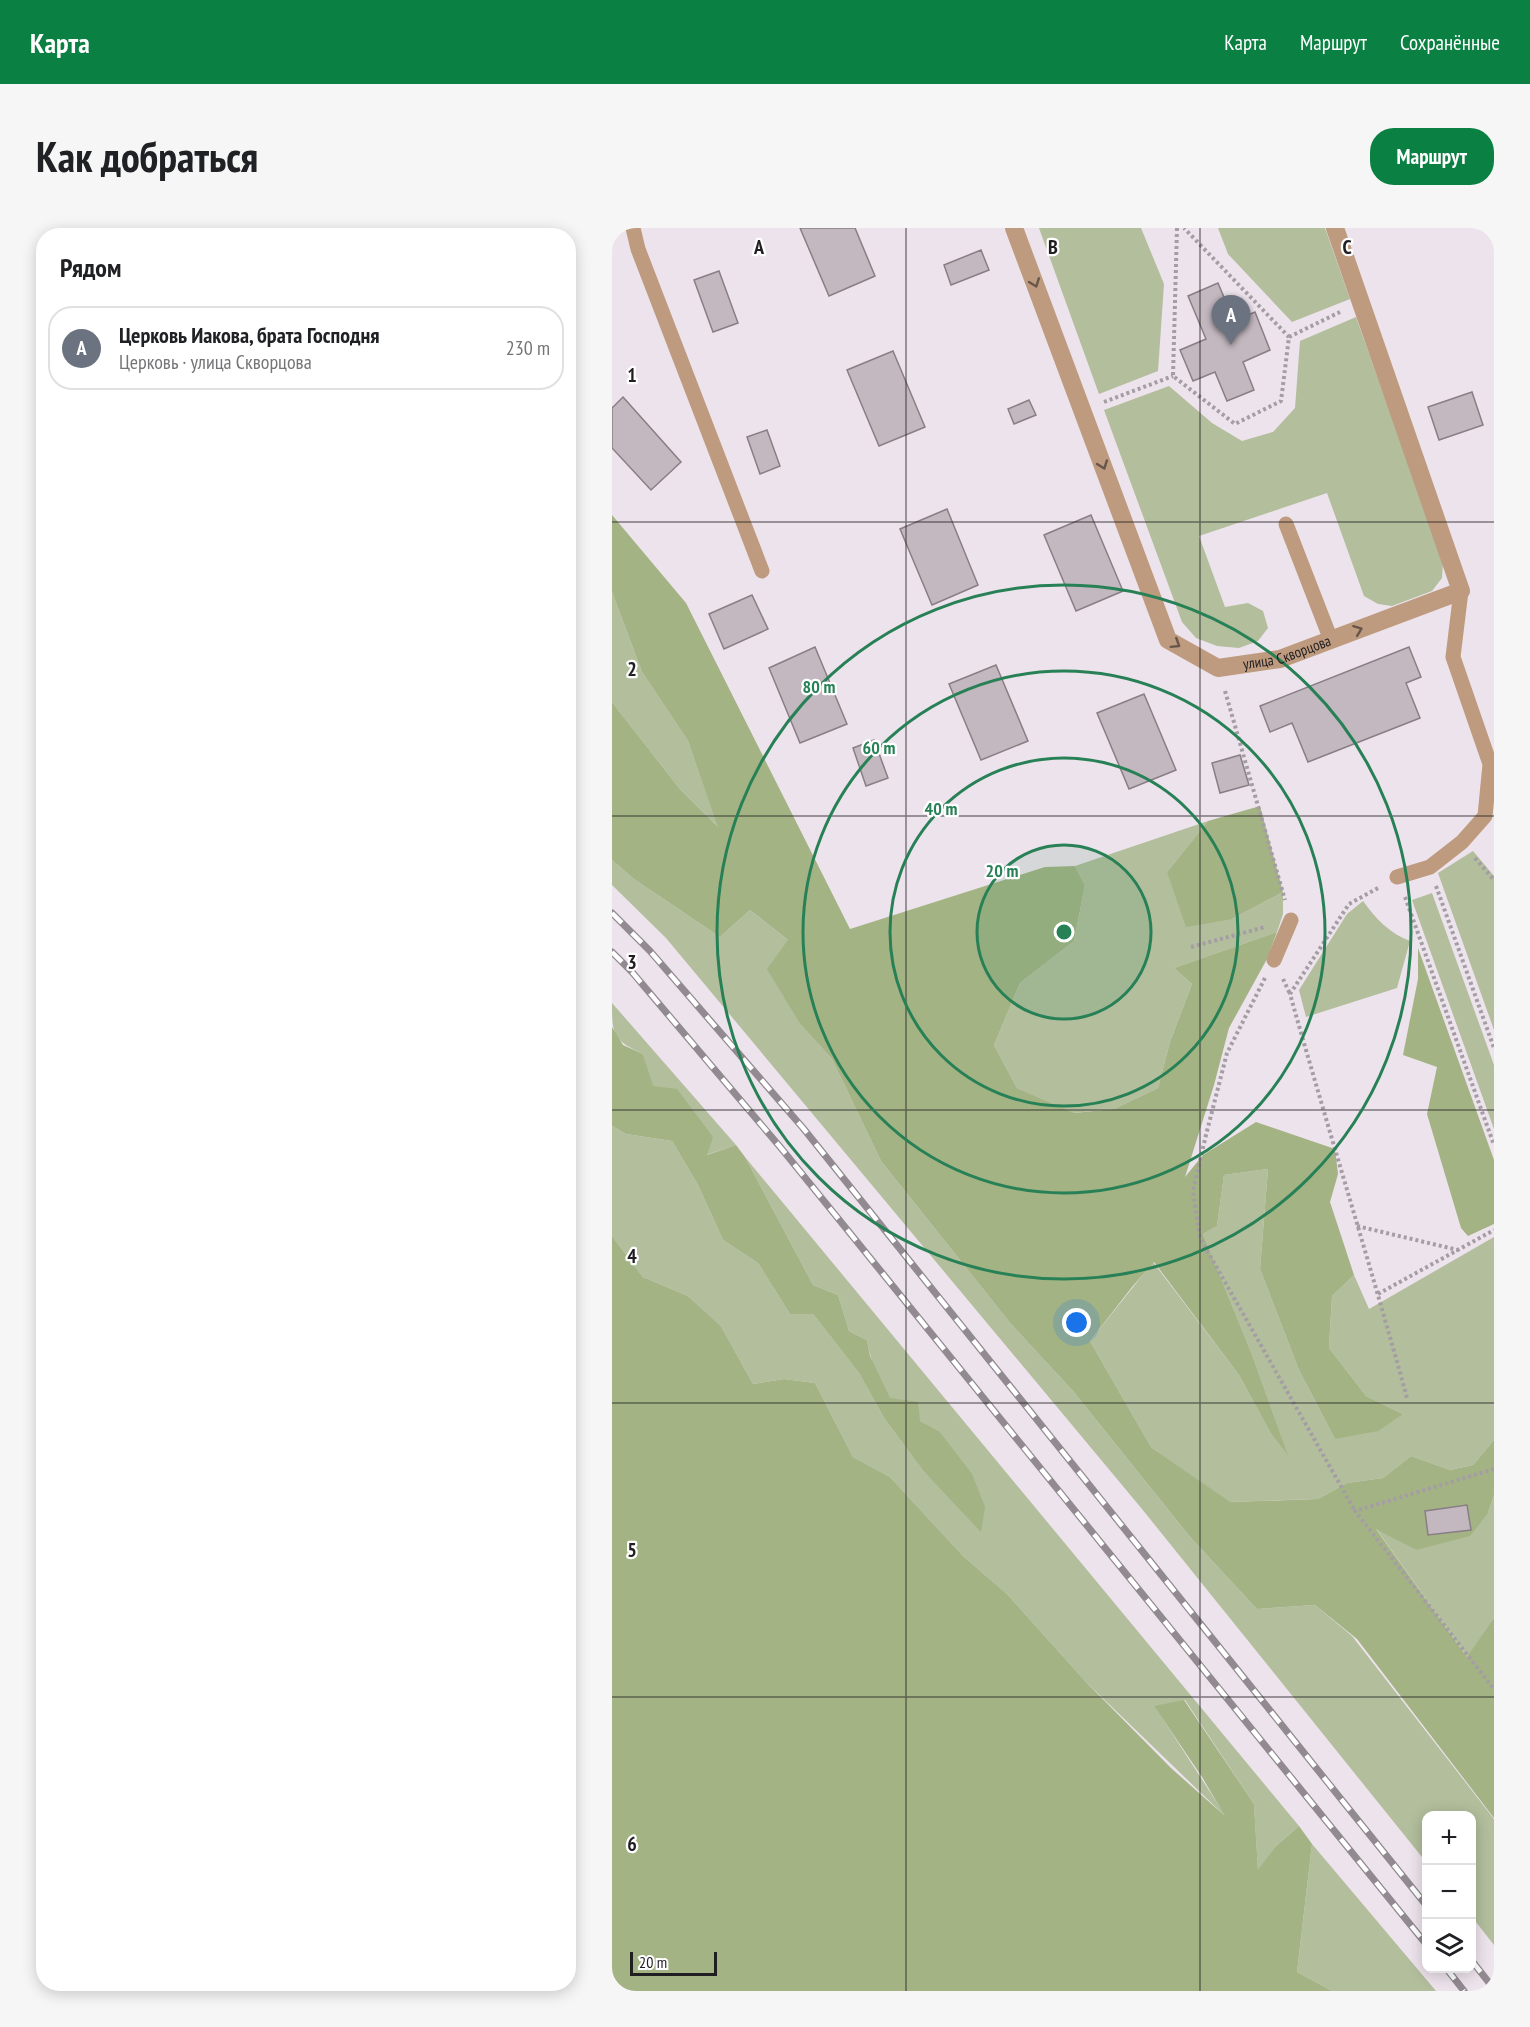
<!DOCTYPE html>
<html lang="ru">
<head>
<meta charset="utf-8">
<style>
  body { margin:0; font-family:"PT Sans Narrow",sans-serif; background:#f6f6f6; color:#202124 }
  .controls { position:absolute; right:18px; bottom:18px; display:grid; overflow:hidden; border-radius:12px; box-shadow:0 3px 15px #0003 }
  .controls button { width:54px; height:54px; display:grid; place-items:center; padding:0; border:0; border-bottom:2px solid #e0e0e0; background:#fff; color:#202124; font:30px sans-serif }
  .scale { position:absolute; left:18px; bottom:15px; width:87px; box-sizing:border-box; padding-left:6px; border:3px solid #211e21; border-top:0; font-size:16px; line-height:21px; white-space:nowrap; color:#211e21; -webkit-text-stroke:4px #fff; paint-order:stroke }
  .you { position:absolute; left:465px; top:1095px; width:21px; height:21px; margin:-15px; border:4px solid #fff; border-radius:50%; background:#1a73e8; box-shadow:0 0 0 9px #1a73e833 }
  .badge { display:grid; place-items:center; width:39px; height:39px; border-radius:50%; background:#0b8043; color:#fff; font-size:20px; font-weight:700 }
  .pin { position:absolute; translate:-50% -50px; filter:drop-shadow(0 2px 3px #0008) }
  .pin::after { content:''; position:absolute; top:32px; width:21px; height:18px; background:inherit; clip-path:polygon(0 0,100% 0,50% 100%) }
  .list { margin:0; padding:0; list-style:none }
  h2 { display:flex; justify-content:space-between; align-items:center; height:78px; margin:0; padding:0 24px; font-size:26px }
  h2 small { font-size:20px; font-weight:400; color:#757577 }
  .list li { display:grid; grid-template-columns:39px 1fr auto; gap:18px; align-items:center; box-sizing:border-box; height:84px; margin:0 12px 12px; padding:0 12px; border:2px solid #e0e0e0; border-radius:24px }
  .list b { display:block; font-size:22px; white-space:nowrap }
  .list p { margin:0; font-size:20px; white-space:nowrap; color:#757577 }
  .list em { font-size:20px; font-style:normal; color:#757577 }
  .icon { flex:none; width:33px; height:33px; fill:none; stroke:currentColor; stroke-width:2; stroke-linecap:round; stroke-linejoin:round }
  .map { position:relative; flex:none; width:882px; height:1763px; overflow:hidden; border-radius:24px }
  header { display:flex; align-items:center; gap:36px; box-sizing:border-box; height:84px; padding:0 30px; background:#0b8043; color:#fff }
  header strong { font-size:28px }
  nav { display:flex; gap:33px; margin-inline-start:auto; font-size:21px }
  .intro { display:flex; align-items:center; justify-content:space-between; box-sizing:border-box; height:144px; padding:0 36px }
  h1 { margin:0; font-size:42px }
  .button { padding:15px 27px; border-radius:24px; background:#0b8043; color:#fff; font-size:21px; font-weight:700 }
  main { display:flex; gap:36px; padding:0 36px }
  aside { flex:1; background:#fff; border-radius:24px; box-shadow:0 3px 15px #0003 }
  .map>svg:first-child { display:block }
  .green { fill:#b2be9c }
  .forest { fill:#a3b384 }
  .building { fill:#c3b8bf; stroke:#897e84; stroke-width:1.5 }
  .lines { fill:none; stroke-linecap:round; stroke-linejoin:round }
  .path { stroke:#a59da4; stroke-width:4; stroke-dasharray:3 3; stroke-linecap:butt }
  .service { stroke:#be9b7f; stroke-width:15 }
  .minor { stroke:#be9b7f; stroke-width:18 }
  .rail-casing { stroke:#918a90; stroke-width:7 }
  .rail { stroke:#fff; stroke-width:4.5; stroke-dasharray:14; stroke-linecap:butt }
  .oneway { stroke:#68564b }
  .grid { fill:none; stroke:#211e21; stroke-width:1.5; stroke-opacity:0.55 }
  .ring { fill:none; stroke:#288156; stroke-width:3 }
  .labels { text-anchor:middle; stroke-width:4.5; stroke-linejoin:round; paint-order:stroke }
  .street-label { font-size:15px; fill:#211e21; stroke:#fff }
  .grid-label { font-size:20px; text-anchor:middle; font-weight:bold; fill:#211e21; stroke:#fff; stroke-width:4.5; stroke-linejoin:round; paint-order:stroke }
  .centre { fill:#288156; stroke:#fff; stroke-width:3 }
  .ring-label { font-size:18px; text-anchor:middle; font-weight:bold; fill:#288156; stroke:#fff; stroke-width:4.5; stroke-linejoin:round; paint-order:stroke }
</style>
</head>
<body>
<header>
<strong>Карта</strong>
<nav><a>Карта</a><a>Маршрут</a><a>Сохранённые</a></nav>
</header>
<div class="intro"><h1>Как добраться</h1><a class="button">Маршрут</a></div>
<main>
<aside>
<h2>Рядом<small></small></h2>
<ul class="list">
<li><span class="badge" style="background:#6b7280">A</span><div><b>Церковь Иакова, брата Господня</b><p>Церковь · улица Скворцова</p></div><em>230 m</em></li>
</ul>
</aside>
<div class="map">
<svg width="882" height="1763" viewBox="0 0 882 1763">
  <rect width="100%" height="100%" fill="#ede3ec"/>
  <!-- green -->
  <g class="green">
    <path d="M 427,0 L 529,0 L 552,56 L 546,143 L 487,166 Z"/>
    <path d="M 606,0 L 713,0 L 738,71 L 680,94 L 616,26 Z"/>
    <path d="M 744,89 L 831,334 L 830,350 L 820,363 L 780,378 L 766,376 L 752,368 L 715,265 L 587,308 L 613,379 L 636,375 L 651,383 L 656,400 L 646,413 L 627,420 L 605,418 L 584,410 L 570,394 L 492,182 L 557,158 L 600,195 L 630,213 L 661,204 L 683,180 L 688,113 Z"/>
    <path d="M 0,364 L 30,444 L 76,513 L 107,600 L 67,560 L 0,474 Z"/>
    <path d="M 596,593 L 555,644 L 620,691 L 671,664 L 671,686 L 665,704 L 562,740 L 580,756 L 558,814 L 546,860 L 502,881 L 461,885 L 405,860 L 382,817 L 408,755 L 462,713 L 473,657 L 463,638 Z"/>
    <path d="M 861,623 L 882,648 L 882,802 L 826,645 Z"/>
    <path d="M 0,632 L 22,651 L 108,709 L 138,682 L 177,713 L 189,797 L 220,831 L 269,933 L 399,1096 L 461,1163 L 579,1310 L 645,1381 L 703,1377 L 740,1408 L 882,1591 L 882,1717 L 860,1689 L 860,1588 L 814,1588 L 814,1634 L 530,1281 L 54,710 L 0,657 Z"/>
    <path d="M 820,665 L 882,837 L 882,901 L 800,672 Z"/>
    <path d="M 751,673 C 764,691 777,705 798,713 L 785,760 L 694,789 L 687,762 L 735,686 Z"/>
    <path d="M 0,775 L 124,917 L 94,927 L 40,858 L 31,826 C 1,812 0,807 0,775 Z"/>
    <path d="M 0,898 L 14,906 L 60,913 L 86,957 L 111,1012 L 146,1035 L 178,1086 L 201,1086 L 247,1145 L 272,1190 L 312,1244 L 369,1303 L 327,1203 C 313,1196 286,1182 277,1169 C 266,1153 258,1131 255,1112 L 237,1103 L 226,1067 L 201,1057 L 133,929 L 687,1598 L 663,1619 L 646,1643 L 642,1576 L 573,1472 L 543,1479 L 615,1590 L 473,1453 L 395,1366 L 352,1329 L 278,1249 L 241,1229 L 203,1155 L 172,1151 L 141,1156 L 109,1098 L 76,1068 L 31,1049 L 0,1008 Z"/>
    <path d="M 656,941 L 648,1041 L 687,1142 L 723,1211 L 791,1186 L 754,1168 L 717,1120 L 720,1068 L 742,1047 L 757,1081 L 882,1009 L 882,1212 L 861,1237 L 838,1242 L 799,1228 L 771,1250 L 735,1255 L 706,1271 L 617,1274 L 539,1219 L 478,1113 L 541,1034 L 627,1147 L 659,1206 L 675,1225 L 639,1124 L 591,1006 L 605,998 L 612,947 Z"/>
    <path d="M 882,1267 L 882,1390 L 856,1430 L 763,1299 L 804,1322 L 876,1285 Z"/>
    <path d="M 700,1616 L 824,1763 L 720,1763 L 685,1744 Z"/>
  </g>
  <!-- forest -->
  <g class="forest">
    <path d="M 0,287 L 74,375 L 238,701 L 433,639 L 463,638 L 473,657 L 462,713 L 408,755 L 382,817 L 405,860 L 462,885 L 502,881 L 546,860 L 558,814 L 580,756 L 562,740 L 665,704 L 655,731 L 617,800 L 602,857 L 573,949 L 591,927 L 644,894 L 723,921 L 726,946 L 718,974 L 742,1047 L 720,1068 L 717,1120 L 754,1168 L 791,1186 L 766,1203 L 723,1211 L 687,1142 L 648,1041 L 656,941 L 612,947 L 605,998 L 591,1006 L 639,1124 L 676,1227 L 659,1206 L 627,1147 L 542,1034 L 520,1059 L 478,1113 L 539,1219 L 618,1274 L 706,1271 L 735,1255 L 771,1250 L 799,1228 L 838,1242 L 861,1237 L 882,1212 L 882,1267 L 876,1285 L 858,1308 L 804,1322 L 764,1301 L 855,1429 L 882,1390 L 882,1590 L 745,1411 L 703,1377 L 645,1381 L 579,1310 L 461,1163 L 399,1096 L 269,933 L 220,831 L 189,797 L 155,741 L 176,712 L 138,682 L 108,709 L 22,651 L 0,632 L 0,474 L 67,560 L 106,599 L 76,513 L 30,444 L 0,364 Z"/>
    <path d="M 648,578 L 671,664 L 620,691 L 574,699 L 555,644 L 596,593 Z"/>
    <path d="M 806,720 L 882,932 L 882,996 L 856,1008 L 849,1000 L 815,886 L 825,839 L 791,827 L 806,751 Z"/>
    <path d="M 0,799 L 11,817 L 31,826 L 41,858 L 65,861 L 101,909 L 95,927 L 124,917 L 133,929 L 201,1057 L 226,1067 L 237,1103 L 255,1112 L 258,1128 L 278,1170 L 306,1174 L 308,1193 L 327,1203 L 360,1246 L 373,1279 L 369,1304 L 312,1244 L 272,1190 L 247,1145 L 201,1086 L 178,1086 L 146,1035 L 111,1012 L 86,957 L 60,913 L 14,906 L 0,898 Z"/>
    <path d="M 0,1008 L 31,1049 L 76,1068 L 109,1098 L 141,1156 L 172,1151 L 203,1155 L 241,1229 L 278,1249 L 352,1329 L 395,1366 L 473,1453 L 559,1540 L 613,1588 L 590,1549 L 542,1478 L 572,1472 L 642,1576 L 646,1642 L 663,1619 L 687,1598 L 700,1616 L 685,1744 L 720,1763 L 0,1763 Z"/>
  </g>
  <!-- building -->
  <g class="building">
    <path d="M 188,0 L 243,0 L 263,48 L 217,68 Z"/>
    <path d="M 369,22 L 377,42 L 339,57 L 332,37 Z"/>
    <path d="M 107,43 L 126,95 L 101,104 L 82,52 Z"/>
    <path d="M 606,55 L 622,93 L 643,84 L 658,122 L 631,134 L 642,162 L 615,173 L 603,144 L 581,153 L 568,122 L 594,111 L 576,68 Z"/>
    <path d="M 281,123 L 313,199 L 267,218 L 235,142 Z"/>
    <path d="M 860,164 L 871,197 L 827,212 L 816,179 Z"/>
    <path d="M 11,169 L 69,234 L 39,262 L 0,220 L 0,180 Z"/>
    <path d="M 417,172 L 424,187 L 402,196 L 396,181 Z"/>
    <path d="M 155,202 L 168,238 L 148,246 L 135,209 Z"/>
    <path d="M 335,281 L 366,357 L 320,377 L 288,301 Z"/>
    <path d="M 479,287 L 511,363 L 464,383 L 432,307 Z"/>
    <path d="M 140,367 L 156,401 L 112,421 L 97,386 Z"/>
    <path d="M 203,419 L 235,496 L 188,515 L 157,440 Z"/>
    <path d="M 797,419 L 809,449 L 794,455 L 808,490 L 696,534 L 680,495 L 658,504 L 648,478 Z"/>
    <path d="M 384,437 L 416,513 L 369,532 L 337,456 Z"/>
    <path d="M 532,466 L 564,542 L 517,561 L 485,485 Z"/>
    <path d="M 262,512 L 276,550 L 254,558 L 241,520 Z"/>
    <path d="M 628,527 L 637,557 L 608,565 L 600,535 Z"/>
    <path d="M 855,1277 L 859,1302 L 816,1307 L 813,1283 Z"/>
  </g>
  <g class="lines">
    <!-- path -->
    <g class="path">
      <path d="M 565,0 L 561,148 L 623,196 L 669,173 L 677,109 L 572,0"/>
      <path d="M 677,109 L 728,84"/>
      <path d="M 492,174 L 561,148"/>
      <path d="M 613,463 L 673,672"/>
      <path d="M 863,630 L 882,652"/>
      <path d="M 824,658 L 882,820"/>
      <path d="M 766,660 L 737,676 L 678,766 C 716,901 758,1035 795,1170"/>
      <path d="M 793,669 L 882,917"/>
      <path d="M 579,719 L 653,699"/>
      <path d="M 653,750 L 615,825 L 594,907 L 581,963 L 588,1010 L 743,1283"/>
      <path d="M 671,751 L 678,766"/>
      <path d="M 745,998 L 846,1022"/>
      <path d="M 766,1066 L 882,1002"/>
      <path d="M 882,1241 L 743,1283 L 882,1461"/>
    </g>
    <!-- service -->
    <g class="service">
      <path d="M 21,0 L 26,21 L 150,343"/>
      <path d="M 674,296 L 719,412"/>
      <path d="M 785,649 L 818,639 L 850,614 L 873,588 L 878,536 L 841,429 L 849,363"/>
      <path d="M 662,732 L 679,692"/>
    </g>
    <!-- minor -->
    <path class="minor" id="s1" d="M 402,0 L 556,412 L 606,440 L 668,431 L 849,363 L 723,0"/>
    <defs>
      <g id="rail">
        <path d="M 0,685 L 38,723 L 191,900 L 814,1677"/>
        <path d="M 0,724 L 20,744 L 169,920 L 814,1716"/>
        <path d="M 860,1733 L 882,1761"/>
        <path d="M 834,1740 L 852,1763"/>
      </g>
    </defs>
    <!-- rail casing -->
    <use href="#rail" class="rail-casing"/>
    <!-- rail -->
    <use href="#rail" class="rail"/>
  </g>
  <!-- one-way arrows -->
  <defs><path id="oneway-chevron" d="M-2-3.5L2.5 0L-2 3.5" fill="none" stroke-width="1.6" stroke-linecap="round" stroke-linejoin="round" transform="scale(1.5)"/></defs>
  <g class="oneway">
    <use href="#oneway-chevron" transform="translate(423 55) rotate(69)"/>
    <use href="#oneway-chevron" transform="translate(491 237) rotate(70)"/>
    <use href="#oneway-chevron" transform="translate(746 402) rotate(-21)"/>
    <use href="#oneway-chevron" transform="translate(564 416) rotate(32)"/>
  </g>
  <!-- grid -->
  <path class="grid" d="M 294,0 L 294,1763M 588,0 L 588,1763M 0,294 L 882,294M 0,588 L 882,588M 0,882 L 882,882M 0,1175 L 882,1175M 0,1469 L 882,1469"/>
  <!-- distance rings -->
  <circle cx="452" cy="704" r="87" fill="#288156" fill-opacity=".12"/>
  <g class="ring">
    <circle cx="452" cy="704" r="87"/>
    <circle cx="452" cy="704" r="174"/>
    <circle cx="452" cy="704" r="261"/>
    <circle cx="452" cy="704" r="347"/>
  </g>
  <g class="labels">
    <!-- street labels -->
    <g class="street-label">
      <text dy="5" stroke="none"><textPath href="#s1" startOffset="568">улица Скворцова</textPath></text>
    </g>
  </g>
  <g class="grid-label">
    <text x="147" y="26">A</text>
    <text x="441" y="26">B</text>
    <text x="735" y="26">C</text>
    <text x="20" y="154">1</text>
    <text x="20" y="448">2</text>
    <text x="20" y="741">3</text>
    <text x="20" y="1035">4</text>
    <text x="20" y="1329">5</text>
    <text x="20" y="1623">6</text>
  </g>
  <circle cx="452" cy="704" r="9" class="centre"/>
  <g class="ring-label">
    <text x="207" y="465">80 m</text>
    <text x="267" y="526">60 m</text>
    <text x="329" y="587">40 m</text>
    <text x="390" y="649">20 m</text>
  </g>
</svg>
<div class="controls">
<button>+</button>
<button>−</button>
<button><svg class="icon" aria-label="layers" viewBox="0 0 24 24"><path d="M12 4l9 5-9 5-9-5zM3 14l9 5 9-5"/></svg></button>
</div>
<div class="scale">20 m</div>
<div class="you"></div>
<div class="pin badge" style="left:619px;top:117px;background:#6b7280">A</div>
</div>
</main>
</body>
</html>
